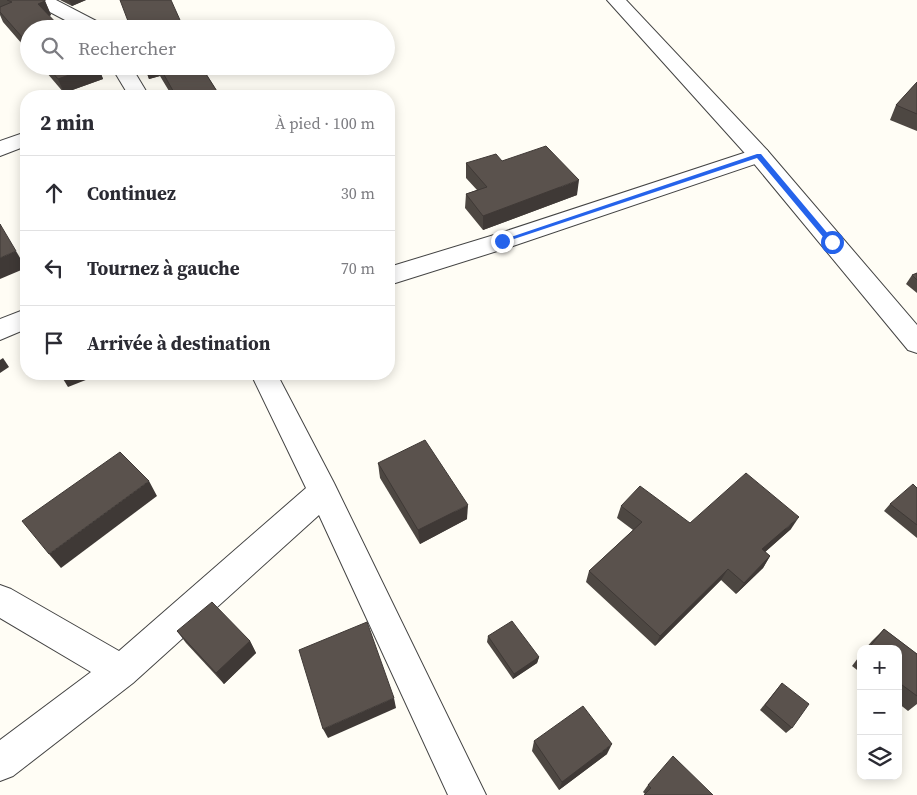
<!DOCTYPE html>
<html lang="fr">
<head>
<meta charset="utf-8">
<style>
  body { margin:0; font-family:"Source Serif 4",serif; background:#f7f7f7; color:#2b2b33 }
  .controls { position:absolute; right:15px; bottom:15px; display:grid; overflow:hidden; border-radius:10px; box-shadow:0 2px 12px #0003 }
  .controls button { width:45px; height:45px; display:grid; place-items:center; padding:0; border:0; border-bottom:1px solid #e1e1e2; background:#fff; color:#2b2b33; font:25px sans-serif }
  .stop { position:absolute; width:15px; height:15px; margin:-11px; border:4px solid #2563eb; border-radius:50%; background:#fff }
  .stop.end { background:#2563eb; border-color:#fff; box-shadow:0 1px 5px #0008 }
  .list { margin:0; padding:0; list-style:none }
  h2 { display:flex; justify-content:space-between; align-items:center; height:65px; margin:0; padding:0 20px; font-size:21px }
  h2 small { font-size:16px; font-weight:400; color:#7c7c81 }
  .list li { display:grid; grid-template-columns:32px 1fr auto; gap:15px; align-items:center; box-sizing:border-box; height:75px; padding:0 20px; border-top:1px solid #e1e1e2 }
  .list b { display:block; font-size:19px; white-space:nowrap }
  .list em { font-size:16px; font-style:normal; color:#7c7c81 }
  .icon { flex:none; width:28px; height:28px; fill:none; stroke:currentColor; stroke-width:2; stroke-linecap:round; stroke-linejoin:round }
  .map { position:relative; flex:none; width:917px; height:795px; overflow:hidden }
  .search { position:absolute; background:#fff; box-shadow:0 2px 12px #0003; left:20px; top:20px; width:375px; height:55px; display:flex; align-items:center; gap:12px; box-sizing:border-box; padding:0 18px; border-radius:28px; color:#7c7c81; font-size:19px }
  .panel { position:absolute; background:#fff; box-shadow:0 2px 12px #0003; left:20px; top:90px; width:375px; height:290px; border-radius:20px }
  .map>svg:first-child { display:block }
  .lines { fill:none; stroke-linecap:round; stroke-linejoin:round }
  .minor-casing { stroke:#444; stroke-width:2 }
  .tertiary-casing { stroke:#444; stroke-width:2 }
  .minor { fill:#fff; fill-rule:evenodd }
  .tertiary { fill:#fff; fill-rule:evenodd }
  .wall { fill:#4d4742 }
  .shaded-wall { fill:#3f3936 }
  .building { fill:#5a524d; stroke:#3f3936 }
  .route { fill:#2563eb }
</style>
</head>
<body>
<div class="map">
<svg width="917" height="795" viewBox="0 0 917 795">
  <rect width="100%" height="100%" fill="#fffdf5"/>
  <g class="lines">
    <defs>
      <g id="minor">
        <path d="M 36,0 L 56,0 L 104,25 L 106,29 L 82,29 L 48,11 Z"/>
        <path d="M 111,66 L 131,66 L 149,96 L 129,96 Z"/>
        <path d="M 26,132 L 26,146 L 0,156 L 0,141 Z"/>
        <path d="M 759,148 L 767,150 L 770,155 L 767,160 L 510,247 L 389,285 L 389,267 L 494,235 Z"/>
        <path d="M 26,309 L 26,329 L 0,340 L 0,319 Z"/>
        <path d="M 251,374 L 277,374 L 334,483 L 486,795 L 448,795 L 319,515 L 133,683 L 13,776 L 0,781 L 0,740 L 91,672 L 0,618 L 0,585 L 11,589 L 119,651 L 306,488 Z"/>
      </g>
      <path id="tertiary" d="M 607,0 L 626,0 L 767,150 L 917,325 L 917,353 L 908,350 L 751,160 Z"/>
    </defs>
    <!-- minor casing -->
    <use href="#minor" class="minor-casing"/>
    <!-- tertiary casing -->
    <use href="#tertiary" class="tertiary-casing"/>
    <!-- minor -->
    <use href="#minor" class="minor"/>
    <!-- tertiary -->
    <use href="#tertiary" class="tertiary"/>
  </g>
  <!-- wall -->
  <g class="wall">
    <path d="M 0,0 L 45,0 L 45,1 L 51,15 L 29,29 L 29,52 L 3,22 L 0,15 Z"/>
    <path d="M 60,0 L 86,0 L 72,6 Z"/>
    <path d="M 41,66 L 98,66 L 103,79 L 64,93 Z"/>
    <path d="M 144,66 L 201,66 L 220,96 L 172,96 L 160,76 L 149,79 Z"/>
    <path d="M 917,82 L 917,131 L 890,120 L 896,105 Z"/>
    <path d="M 502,161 L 577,195 L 483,230 L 465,208 L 466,194 L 477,190 L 466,178 L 466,163 Z"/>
    <path d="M 917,273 L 917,293 L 906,284 L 912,275 Z"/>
    <path d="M 378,463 L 467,519 L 420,544 L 380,478 Z"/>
    <path d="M 917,488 L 917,538 L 884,511 L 890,504 Z"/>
    <path d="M 621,506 L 690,523 L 791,529 L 765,552 L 770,556 L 763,568 L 736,594 L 721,580 L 655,646 L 586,582 L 589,571 L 633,530 L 617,518 Z"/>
    <path d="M 884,629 L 917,654 L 917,704 L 908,711 L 898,703 L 898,649 L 865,649 L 872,641 Z"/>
    <path d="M 177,631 L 250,641 L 256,653 L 224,684 L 186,643 Z"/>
    <path d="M 488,636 L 539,657 L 537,663 L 513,679 L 487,642 Z"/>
    <path d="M 861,654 L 861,673 L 852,666 Z"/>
    <path d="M 782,683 L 792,728 L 786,733 L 760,710 Z"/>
    <path d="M 534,741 L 607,754 L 559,790 L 532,751 Z"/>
    <path d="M 648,785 L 713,795 L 645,794 L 643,792 Z"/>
  </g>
  <!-- shaded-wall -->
  <g class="shaded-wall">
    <path d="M 69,0 L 86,0 L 72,6 Z"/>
    <path d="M 45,1 L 51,15 L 44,18 L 38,4 Z"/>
    <path d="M 94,66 L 98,66 L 103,79 L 64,93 L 58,79 Z"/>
    <path d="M 145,66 L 157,66 L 160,76 L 149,79 Z"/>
    <path d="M 579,180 L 577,195 L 483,230 L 483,216 Z"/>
    <path d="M 16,251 L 26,268 L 0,279 L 0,258 Z"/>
    <path d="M 3,358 L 9,367 L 0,373 L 0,360 Z"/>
    <path d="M 60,374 L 101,374 L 68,387 Z"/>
    <path d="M 149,481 L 157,496 L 61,568 L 49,554 Z"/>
    <path d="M 468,505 L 467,519 L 420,544 L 418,530 Z"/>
    <path d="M 799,517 L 791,529 L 755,561 L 762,549 Z"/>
    <path d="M 770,556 L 763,568 L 736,594 L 744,583 Z"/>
    <path d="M 728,569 L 721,580 L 655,646 L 660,636 Z"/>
    <path d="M 250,641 L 256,653 L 224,684 L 216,673 Z"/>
    <path d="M 539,657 L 537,663 L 513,679 L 514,674 Z"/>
    <path d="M 394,698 L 396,708 L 328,738 L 323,729 Z"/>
    <path d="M 612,744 L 607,754 L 559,790 L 562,782 Z"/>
  </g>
  <!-- building -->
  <g class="building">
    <path d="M 7,0 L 45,0 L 45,1 L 38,4 L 62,29 L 29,29 L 29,45 L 0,12 L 0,7 L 12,2 Z"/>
    <path d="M 120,0 L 171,0 L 184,29 L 131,29 Z"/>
    <path d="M 47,66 L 94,66 L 58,79 Z"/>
    <path d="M 159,66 L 201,66 L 220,96 L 176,96 Z"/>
    <path d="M 917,82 L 917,114 L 896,105 Z"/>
    <path d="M 546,146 L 579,180 L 483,216 L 466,194 L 487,187 L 466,163 L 496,154 L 502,161 Z"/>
    <path d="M 0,224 L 16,251 L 0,258 Z"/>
    <path d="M 917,273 L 917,280 L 912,275 Z"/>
    <path d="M 425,440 L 468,505 L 418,530 L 378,463 Z"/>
    <path d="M 120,452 L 149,481 L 49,554 L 22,521 Z"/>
    <path d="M 746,473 L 799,517 L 762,549 L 770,556 L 744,583 L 728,569 L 660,636 L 589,571 L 642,522 L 621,506 L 640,486 L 690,523 Z"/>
    <path d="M 913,484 L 917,488 L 917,525 L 890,504 Z"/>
    <path d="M 212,602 L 250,641 L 216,673 L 177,631 Z"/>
    <path d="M 512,621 L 539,657 L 514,674 L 488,636 Z"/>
    <path d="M 367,622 L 394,698 L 323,729 L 299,650 Z"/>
    <path d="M 884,629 L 917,654 L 917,696 L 898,682 L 898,649 L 868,649 Z"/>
    <path d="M 782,683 L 809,704 L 792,728 L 765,705 Z"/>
    <path d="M 583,706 L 612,744 L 562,782 L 534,741 Z"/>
    <path d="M 673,756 L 713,795 L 644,795 L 651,788 L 648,785 Z"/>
  </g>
  <!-- route -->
  <path class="route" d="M 757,154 L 761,154 L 834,241 L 834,244 L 829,244 L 757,158 L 505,242 L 499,241 Z"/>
</svg>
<div class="controls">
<button>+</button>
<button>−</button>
<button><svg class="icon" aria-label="layers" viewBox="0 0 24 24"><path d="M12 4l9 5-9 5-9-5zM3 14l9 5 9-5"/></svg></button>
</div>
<div class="stop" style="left:832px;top:242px"></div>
<div class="stop end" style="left:502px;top:241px"></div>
<div class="search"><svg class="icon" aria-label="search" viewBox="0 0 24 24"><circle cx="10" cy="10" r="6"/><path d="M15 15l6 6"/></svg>Rechercher</div>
<section class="panel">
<h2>2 min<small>À pied · 100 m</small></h2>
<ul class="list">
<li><svg class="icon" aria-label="ahead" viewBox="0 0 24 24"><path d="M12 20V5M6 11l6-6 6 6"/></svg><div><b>Continuez</b></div><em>30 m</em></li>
<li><svg class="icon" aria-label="left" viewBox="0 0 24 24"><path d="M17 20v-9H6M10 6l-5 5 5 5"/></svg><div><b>Tournez à gauche</b></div><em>70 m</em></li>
<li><svg class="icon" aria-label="arrive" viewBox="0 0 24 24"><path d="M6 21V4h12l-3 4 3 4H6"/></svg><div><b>Arrivée à destination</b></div></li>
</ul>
</section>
</div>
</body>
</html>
